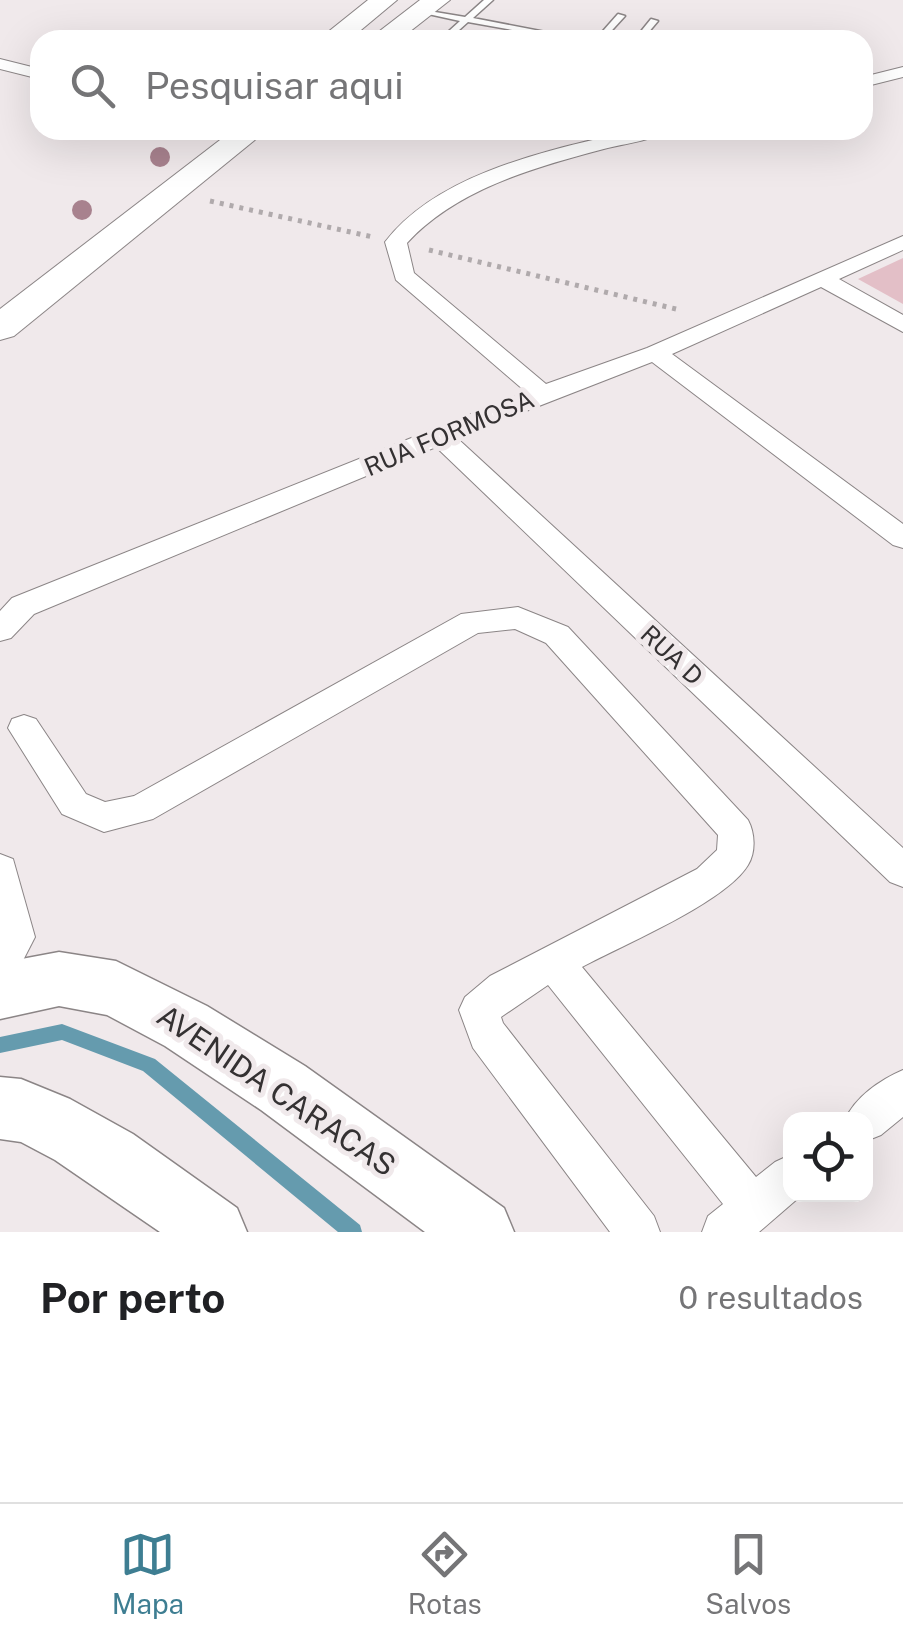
<!DOCTYPE html>
<html lang="pt">
<head>
<meta charset="utf-8">
<style>
  body { margin:0; font-family:"Public Sans",sans-serif; background:#f2f2f2; color:#202124 }
  .controls { position:absolute; right:30px; bottom:30px; display:grid; overflow:hidden; border-radius:20px; box-shadow:0 10px 40px #0002 }
  .controls button { width:90px; height:90px; display:grid; place-items:center; padding:0; border:0; border-bottom:2px solid #e0e0e0; background:#fff; color:#202124; font:50px sans-serif }
  .list { margin:0; padding:0; list-style:none }
  h2 { display:flex; justify-content:space-between; align-items:center; height:130px; margin:0; padding:0 40px; font-size:42px }
  h2 small { font-size:32px; font-weight:400; color:#757577 }
  .icon { flex:none; width:55px; height:55px; fill:none; stroke:currentColor; stroke-width:2; stroke-linecap:round; stroke-linejoin:round }
  .map { position:relative; flex:none; width:903px; height:1232px; overflow:hidden }
  .search { position:absolute; background:#fff; box-shadow:0 10px 40px #0002; left:30px; right:30px; top:30px; height:110px; display:flex; align-items:center; gap:25px; box-sizing:border-box; padding:0 35px; border-radius:30px; color:#757577; font-size:38px }
  .sheet { height:270px; background:#fff }
  nav { display:flex; justify-content:space-around; align-items:center; box-sizing:border-box; height:140px; border-top:2px solid #e0e0e0; background:#fff; font-size:28px; color:#757577 }
  nav a { display:grid; justify-items:center; gap:5px }
  nav .on { color:#3e7e92 }
  .map>svg:first-child { display:block }
  .green { fill:#e3bfc7 }
  .lines { fill:none; stroke-linecap:round; stroke-linejoin:round }
  .stream { fill:#659bae; fill-rule:evenodd }
  .lane-casing { stroke:#8b8586; stroke-width:3 }
  .street-casing { stroke:#8b8586; stroke-width:2 }
  .secondary-casing { stroke:#8b8586; stroke-width:3 }
  .primary-casing { stroke:#8b8586; stroke-width:2 }
  .path { stroke:#b0aaac; stroke-width:5; stroke-dasharray:4 6; stroke-linecap:butt }
  .lane { fill:#fff; fill-rule:evenodd }
  .street { fill:#fff; fill-rule:evenodd }
  .secondary { fill:#fff; fill-rule:evenodd }
  .primary { fill:#fff; fill-rule:evenodd }
  .tree { fill:#a8828e }
  .labels { text-anchor:middle; stroke-width:10; stroke-linejoin:round; paint-order:stroke }
  .street-label { font-size:25px; fill:#343132; stroke:#f0e9eb }
  .near-street-label { font-size:30px; fill:#343132; stroke:#f0e9eb }
</style>
</head>
<body>
<div class="map">
<svg width="903" height="1232" viewBox="0 0 903 1232">
  <rect width="100%" height="100%" fill="#f0e9eb"/>
  <!-- green -->
  <path class="green" d="M 903,258 L 903,304 L 858,279 Z"/>
  <g class="lines">
    <!-- stream -->
    <path class="stream" d="M 62,1024 L 155,1059 L 360,1225 L 362,1232 L 338,1232 L 143,1071 L 62,1040 L 0,1053 L 0,1037 Z"/>
    <defs>
      <g id="lane">
        <path d="M 484,0 L 493,0 L 473,18 L 587,40 L 569,40 L 468,22 L 448,40 L 439,40 L 460,21 L 419,12 L 423,10 L 465,17 Z"/>
        <path d="M 618,14 L 625,16 L 603,40 L 595,40 Z"/>
        <path d="M 651,19 L 658,21 L 642,40 L 634,40 Z"/>
      </g>
      <g id="street">
        <path d="M 0,59 L 40,69 L 40,79 L 0,69 Z"/>
        <path d="M 903,67 L 903,77 L 863,87 L 863,77 Z"/>
        <path d="M 634,130 L 666,130 C 651,142 620,144 600,150 C 532,168 456,190 407,243 L 414,273 L 546,384 L 647,348 L 903,236 L 903,250 L 839,279 L 903,315 L 903,332 L 821,287 L 672,354 L 903,524 L 903,548 L 893,545 L 652,362 L 457,438 L 903,848 L 903,887 L 890,882 L 436,447 L 34,614 L 11,638 L 0,641 L 0,611 L 12,598 L 526,392 L 396,280 L 385,242 C 440,171 552,150 634,130 Z"/>
        <path d="M 518,607 L 568,627 L 748,820 C 755,833 756,852 748,865 C 726,902 623,945 582,967 L 756,1177 L 775,1162 L 790,1155 L 790,1194 L 803,1194 L 759,1232 L 702,1232 L 708,1216 L 723,1204 L 548,985 L 501,1017 L 503,1023 L 654,1216 L 660,1232 L 610,1232 L 473,1048 L 459,1010 L 465,997 L 490,976 L 697,869 L 717,850 L 718,835 L 546,643 L 515,629 L 478,633 L 153,819 L 104,832 L 62,814 L 8,728 L 12,719 L 24,715 L 36,719 L 86,794 L 105,802 L 134,796 L 461,614 Z"/>
        <path d="M 0,854 L 13,859 L 35,937 L 14,978 L 0,983 Z"/>
        <path d="M 903,1070 L 903,1117 L 881,1135 L 866,1141 L 866,1120 L 845,1120 C 855,1097 880,1080 903,1070 Z"/>
      </g>
      <g id="secondary">
        <path d="M 59,952 L 116,961 L 207,1006 L 305,1066 L 504,1208 L 514,1232 L 425,1232 L 261,1110 L 165,1046 L 107,1015 L 59,1006 L 0,1019 L 0,963 Z"/>
        <path d="M 0,1077 L 21,1079 L 70,1099 L 133,1134 L 237,1208 L 247,1232 L 160,1232 L 55,1160 L 21,1142 L 0,1139 Z"/>
      </g>
      <g id="primary">
        <path d="M 368,0 L 397,0 L 349,40 L 318,40 Z"/>
        <path d="M 420,0 L 450,0 L 399,40 L 368,40 Z"/>
        <path d="M 233,130 L 267,130 L 14,336 L 0,340 L 0,309 Z"/>
      </g>
    </defs>
    <!-- lane casing -->
    <use href="#lane" class="lane-casing"/>
    <!-- street casing -->
    <use href="#street" class="street-casing"/>
    <!-- secondary casing -->
    <use href="#secondary" class="secondary-casing"/>
    <!-- primary casing -->
    <use href="#primary" class="primary-casing"/>
    <!-- path -->
    <g class="path">
      <path d="M 210,201 L 373,237"/>
      <path d="M 429,250 L 680,310"/>
    </g>
    <!-- lane -->
    <use href="#lane" class="lane"/>
    <!-- street -->
    <use href="#street" class="street"/>
    <!-- secondary -->
    <use href="#secondary" class="secondary"/>
    <!-- primary -->
    <use href="#primary" class="primary"/>
  </g>
  <!-- trees -->
  <g class="tree">
    <circle cx="160" cy="157" r="10"/>
    <circle cx="82" cy="210" r="10"/>
  </g>
  <g class="labels">
    <!-- street labels -->
    <g class="street-label">
      <text transform="translate(449 433) rotate(-23)" y="9">RUA FORMOSA</text>
      <text transform="translate(672 655) rotate(43)" y="9">RUA D</text>
    </g>
    <!-- near-street labels -->
    <g class="near-street-label">
      <text transform="translate(276 1091) rotate(34)" y="10">AVENIDA CARACAS</text>
    </g>
  </g>
</svg>
<div class="controls">
<button><svg class="icon" aria-label="locate" viewBox="0 0 24 24"><circle cx="12" cy="12" r="6"/><path d="M12 2v4M12 18v4M2 12h4M18 12h4"/></svg></button>
</div>
<div class="search"><svg class="icon" aria-label="search" viewBox="0 0 24 24"><circle cx="10" cy="10" r="6"/><path d="M15 15l6 6"/></svg>Pesquisar aqui</div>
</div>
<section class="sheet">
<h2>Por perto<small>0 resultados</small></h2>
<ul class="list">
</ul>
</section>
<nav>
<a class="on"><svg class="icon" aria-label="map" viewBox="0 0 24 24"><path d="M3 6l6-2 6 2 6-2v14l-6 2-6-2-6 2zM9 4v14M15 6v14"/></svg>Mapa</a>
<a><svg class="icon" aria-label="directions" viewBox="0 0 24 24"><path d="M12 3l9 9-9 9-9-9zM9 14v-3h6M13 9l2 2-2 2"/></svg>Rotas</a>
<a><svg class="icon" aria-label="saved" viewBox="0 0 24 24"><path d="M7 4h10v16l-5-4-5 4z"/></svg>Salvos</a>
</nav>
</body>
</html>
